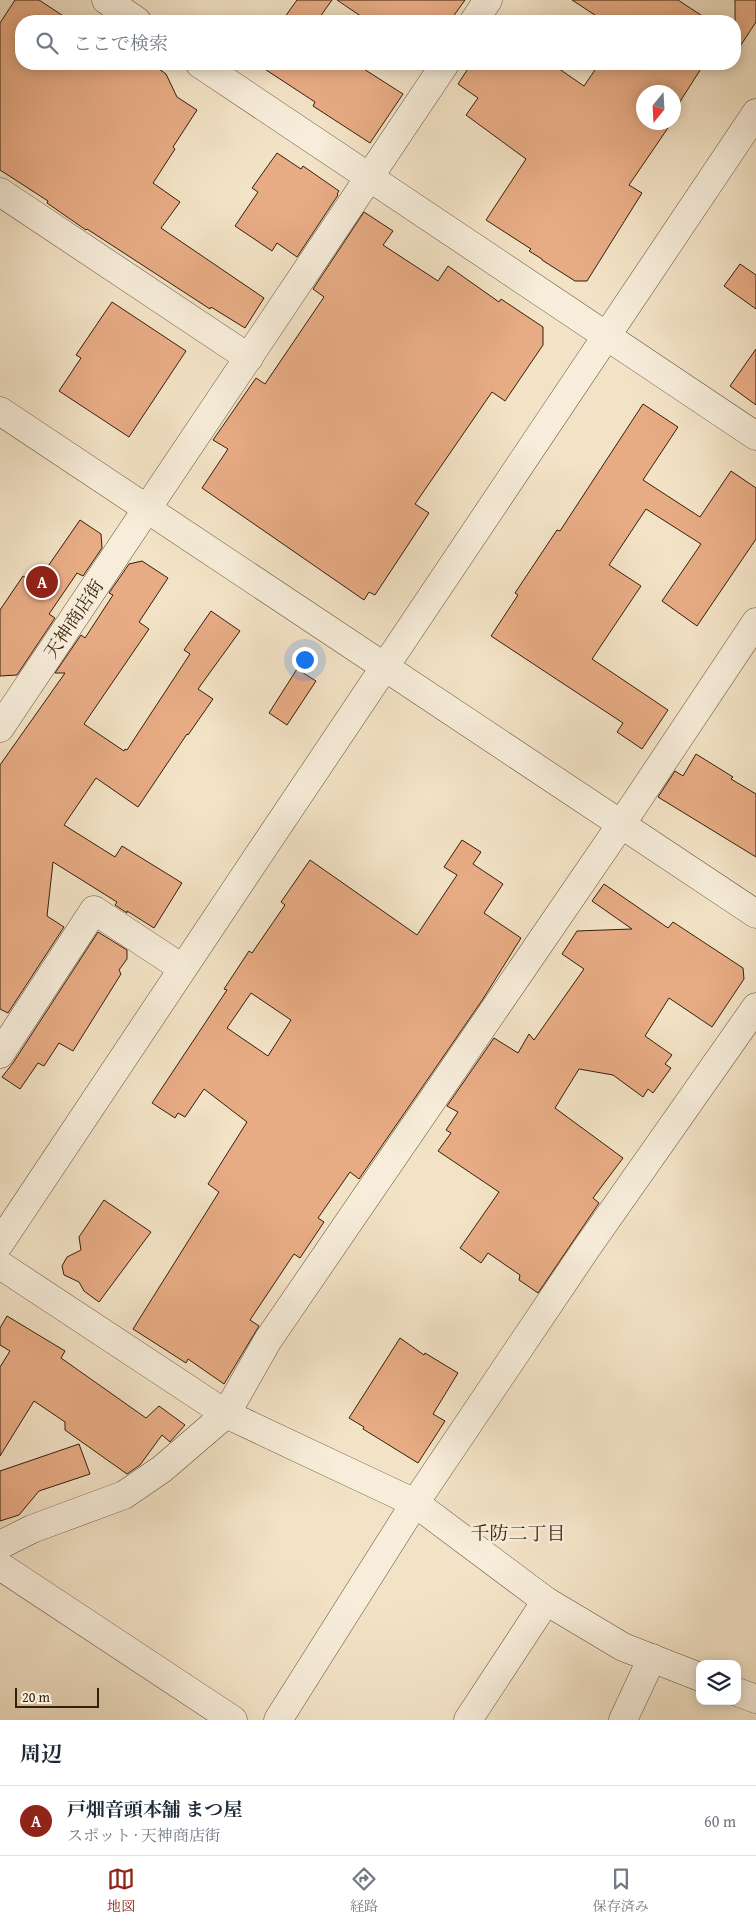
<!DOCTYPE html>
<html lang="ja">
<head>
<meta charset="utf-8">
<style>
  body { margin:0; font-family:"Gentium Book Plus","Noto Serif JP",serif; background:#f6f6f7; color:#1f2937 }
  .controls { position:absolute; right:15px; bottom:15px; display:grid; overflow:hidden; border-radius:10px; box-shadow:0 2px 12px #0003 }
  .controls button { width:45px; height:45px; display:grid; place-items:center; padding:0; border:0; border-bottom:1px solid #e0e1e3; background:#fff; color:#1f2937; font:25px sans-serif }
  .compass { position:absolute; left:636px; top:85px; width:45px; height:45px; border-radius:50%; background:#fff; box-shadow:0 2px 12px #0003; rotate:198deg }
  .scale { position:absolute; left:15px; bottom:12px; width:84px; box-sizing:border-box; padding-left:5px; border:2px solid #341f0a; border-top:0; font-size:14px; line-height:18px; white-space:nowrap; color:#341f0a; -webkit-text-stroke:4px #f7edda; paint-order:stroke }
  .you { position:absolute; left:304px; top:659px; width:18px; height:18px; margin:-12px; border:4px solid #fff; border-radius:50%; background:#1a73e8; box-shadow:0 0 0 8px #1a73e833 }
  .badge { display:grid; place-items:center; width:32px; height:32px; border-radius:50%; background:#8f2418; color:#fff; font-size:16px; font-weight:700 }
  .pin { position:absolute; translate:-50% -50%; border:2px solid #fff; box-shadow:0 1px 5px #0006 }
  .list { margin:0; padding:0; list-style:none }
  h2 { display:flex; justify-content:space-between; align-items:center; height:65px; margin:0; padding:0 20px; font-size:21px }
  h2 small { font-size:16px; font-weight:400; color:#747a83 }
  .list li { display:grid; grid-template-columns:32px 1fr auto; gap:15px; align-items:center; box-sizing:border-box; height:70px; padding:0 20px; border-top:1px solid #e0e1e3 }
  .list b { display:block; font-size:19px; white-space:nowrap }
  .list p { margin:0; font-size:16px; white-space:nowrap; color:#747a83 }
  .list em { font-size:16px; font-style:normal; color:#747a83 }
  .icon { flex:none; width:28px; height:28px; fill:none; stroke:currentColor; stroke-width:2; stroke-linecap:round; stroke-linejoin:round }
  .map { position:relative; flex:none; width:756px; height:1720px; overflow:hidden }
  .search { position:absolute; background:#fff; box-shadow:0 2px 12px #0003; left:15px; right:15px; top:15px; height:55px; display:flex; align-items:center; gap:12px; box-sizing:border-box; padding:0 18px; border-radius:20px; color:#747a83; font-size:19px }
  .sheet { height:135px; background:#fff }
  nav { display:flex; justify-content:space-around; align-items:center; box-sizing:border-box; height:70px; border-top:1px solid #e0e1e3; background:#fff; font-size:14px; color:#747a83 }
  nav a { display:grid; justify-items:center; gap:2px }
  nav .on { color:#8f2418 }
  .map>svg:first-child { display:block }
  .building { fill:#e8ac85; stroke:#341f0a; fill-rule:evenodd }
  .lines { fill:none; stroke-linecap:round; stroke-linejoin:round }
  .minor-casing { stroke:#645039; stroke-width:29 }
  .minor { stroke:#f7edda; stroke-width:28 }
  .labels { text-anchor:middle; stroke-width:5; stroke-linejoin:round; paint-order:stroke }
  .street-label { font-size:18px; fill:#341f0a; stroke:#f7edda }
  .neighbourhood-label { font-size:19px; fill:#341f0a; stroke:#f7edda }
</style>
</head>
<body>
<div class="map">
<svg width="756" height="1720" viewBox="0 0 756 1720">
  <rect width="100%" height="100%" fill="#f3e3c6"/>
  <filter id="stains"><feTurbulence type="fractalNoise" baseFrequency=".004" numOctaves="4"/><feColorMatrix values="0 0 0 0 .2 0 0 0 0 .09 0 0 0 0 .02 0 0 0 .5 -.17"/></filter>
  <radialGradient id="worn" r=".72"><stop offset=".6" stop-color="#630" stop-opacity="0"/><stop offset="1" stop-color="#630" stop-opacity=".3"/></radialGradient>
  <!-- building -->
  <g class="building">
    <path d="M 15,0 L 39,0 L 71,21 L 21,21 L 21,64 L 152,64 L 166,74 L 177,97 L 197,110 L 173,147 L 175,149 L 153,183 L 180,202 L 161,228 L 264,298 L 245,328 L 211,307 L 210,309 L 87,229 L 86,230 L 47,203 L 48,201 L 0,170 L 0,23 Z"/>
    <path d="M 297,0 L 332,0 L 317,21 L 282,21 Z"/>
    <path d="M 337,0 L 465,0 L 450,21 L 368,21 Z"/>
    <path d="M 572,0 L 678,0 L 710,21 L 604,21 Z"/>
    <path d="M 735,0 L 756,0 L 756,22 L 735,54 Z"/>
    <path d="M 257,64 L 356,64 L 403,94 L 370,143 L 313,106 L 315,102 Z"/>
    <path d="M 471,64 L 552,64 L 584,86 L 599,64 L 704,64 L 674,111 L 674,92 L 644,92 L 644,122 L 672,122 L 629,185 L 642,193 L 587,281 L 575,281 L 542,260 L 542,259 L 529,251 L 531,249 L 486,220 L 526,159 L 466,115 L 478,98 L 458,84 Z"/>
    <path d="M 277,153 L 301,169 L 303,166 L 339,191 L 337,194 L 338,195 L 297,257 L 277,243 L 272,251 L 235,226 L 258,192 L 252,188 Z"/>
    <path d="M 364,212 L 393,231 L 383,245 L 438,281 L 448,266 L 499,302 L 501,299 L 543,327 L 543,345 L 505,401 L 492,392 L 415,504 L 429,513 L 375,595 L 369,592 L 364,600 L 202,488 L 228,449 L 213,440 L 256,378 L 265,384 L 324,297 L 313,289 Z"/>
    <path d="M 740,264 L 756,275 L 756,309 L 724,286 Z"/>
    <path d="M 112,302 L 186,351 L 129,437 L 59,391 L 81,358 L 76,355 Z"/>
    <path d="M 756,349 L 756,405 L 730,386 Z"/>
    <path d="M 643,404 L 678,427 L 643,480 L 700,517 L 731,471 L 756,488 L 756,539 L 697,626 L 662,601 L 701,544 L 646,509 L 609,565 L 641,586 L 592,659 L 668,710 L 642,749 L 617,732 L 623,723 L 491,636 L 518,595 L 515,593 L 557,530 L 560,531 Z"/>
    <path d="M 80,520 L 101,534 L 102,548 L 83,576 L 77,573 L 49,614 L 55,618 L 17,675 L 0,676 L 0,610 L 23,576 L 30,580 L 40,565 L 46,569 Z"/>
    <path d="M 142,561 L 168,578 L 139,622 L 149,629 L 84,724 L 124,751 L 125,749 L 127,750 L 190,654 L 184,650 L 211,611 L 240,631 L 198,689 L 213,699 L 188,735 L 187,734 L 138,807 L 96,778 L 64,825 L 115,857 L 122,846 L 182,883 L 154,928 L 127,911 L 127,913 L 115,905 L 117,902 L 53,862 L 47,916 L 64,927 L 8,1013 L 0,1009 L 0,765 L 65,673 L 55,673 L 81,635 L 85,638 L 113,595 L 109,593 L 129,564 Z"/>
    <path d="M 297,669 L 316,681 L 287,725 L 269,713 Z"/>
    <path d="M 696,754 L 733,777 L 731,779 L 756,794 L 756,857 L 658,797 L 675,771 L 683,776 Z"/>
    <path d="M 462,840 L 481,852 L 473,864 L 503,884 L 484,913 L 521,938 L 483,999 L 359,1179 L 350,1172 L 318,1218 L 324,1222 L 300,1258 L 294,1254 L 250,1320 L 259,1326 L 224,1384 L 188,1359 L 186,1363 L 133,1329 L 219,1192 L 208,1184 L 247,1122 L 204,1089 L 185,1117 L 178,1113 L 175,1118 L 152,1103 L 227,990 L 224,989 L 249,951 L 252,953 L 285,905 L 281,902 L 310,860 L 417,935 L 457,875 L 444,867 ZM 251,993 L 291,1020 L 268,1056 L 227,1028 Z"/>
    <path d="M 604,884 L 668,928 L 673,922 L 743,968 L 744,979 L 712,1027 L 669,998 L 645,1036 L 672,1055 L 665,1064 L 671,1068 L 653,1093 L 648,1089 L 643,1097 L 613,1075 L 579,1069 L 555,1108 L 623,1158 L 593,1198 L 599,1203 L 538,1293 L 519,1280 L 520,1275 L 488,1253 L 481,1263 L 460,1248 L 499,1192 L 438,1151 L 451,1133 L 446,1130 L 458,1112 L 447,1106 L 494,1038 L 518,1053 L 529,1034 L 534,1040 L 584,969 L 562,954 L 577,931 L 632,929 L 592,901 Z"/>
    <path d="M 98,932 L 127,950 L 127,959 L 119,970 L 121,974 L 73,1051 L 59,1043 L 44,1066 L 38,1063 L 20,1089 L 2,1077 L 13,1063 Z"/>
    <path d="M 104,1200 L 151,1232 L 99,1302 L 84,1291 L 79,1282 L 64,1275 L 62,1266 L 67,1257 L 81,1250 L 79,1237 Z"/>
    <path d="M 7,1316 L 65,1351 L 61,1358 L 146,1418 L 159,1406 L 185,1425 L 170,1442 L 162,1435 L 140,1465 L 127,1474 L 65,1430 L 65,1422 L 34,1401 L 0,1456 L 0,1367 L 10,1351 L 0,1345 L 0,1328 Z"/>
    <path d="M 400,1338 L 424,1355 L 425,1353 L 458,1373 L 433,1414 L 445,1421 L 418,1463 L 363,1429 L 364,1427 L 349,1418 Z"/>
    <path d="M 79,1444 L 90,1474 L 39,1491 L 19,1515 L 0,1521 L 0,1471 Z"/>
  </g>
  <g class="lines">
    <defs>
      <g id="minor">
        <path d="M 106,0 L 137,21"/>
        <path d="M 474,21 L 488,0"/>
        <path d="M 200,64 L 756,436"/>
        <path d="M 0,192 L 249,358"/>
        <path d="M 0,411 L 756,914"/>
        <path d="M 0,728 L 445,64"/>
        <path d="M 0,1054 L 94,910 L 182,968"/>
        <path d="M 0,1243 C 250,865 505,490 756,113"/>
        <path d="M 0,1265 L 226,1414 L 415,1503 L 546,1601 L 623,1647 L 700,1677"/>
        <path d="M 0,1545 L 32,1529 L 124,1495 L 162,1469 L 226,1414 L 268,1340 L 622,823 L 756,622"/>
        <path d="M 0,1566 L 233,1720"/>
        <path d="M 737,1692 L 756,1699"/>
        <path d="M 278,1720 L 415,1503 L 586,1249 L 756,1007"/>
        <path d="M 468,1720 L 546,1601"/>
        <path d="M 623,1720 L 652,1658"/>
      </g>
    </defs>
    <!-- minor casing -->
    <use href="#minor" class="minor-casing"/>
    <!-- minor -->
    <use href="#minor" class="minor"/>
  </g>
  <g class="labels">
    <!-- street labels -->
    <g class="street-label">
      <text transform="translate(74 619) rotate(-56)" y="6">天神商店街</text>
    </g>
    <!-- neighbourhood labels -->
    <g class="neighbourhood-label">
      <text x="518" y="1540">千防二丁目</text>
    </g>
  </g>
  <rect width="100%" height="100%" filter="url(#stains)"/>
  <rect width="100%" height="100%" fill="url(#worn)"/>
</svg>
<div class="controls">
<button><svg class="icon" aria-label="layers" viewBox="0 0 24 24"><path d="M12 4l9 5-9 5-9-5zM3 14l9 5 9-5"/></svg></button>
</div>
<svg class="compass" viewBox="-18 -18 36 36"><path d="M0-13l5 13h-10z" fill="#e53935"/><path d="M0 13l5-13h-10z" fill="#747a83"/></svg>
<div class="scale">20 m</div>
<div class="you"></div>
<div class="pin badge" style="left:42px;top:582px">A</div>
<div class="search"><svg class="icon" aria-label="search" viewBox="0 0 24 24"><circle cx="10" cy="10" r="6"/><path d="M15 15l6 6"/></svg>ここで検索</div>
</div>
<section class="sheet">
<h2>周辺<small></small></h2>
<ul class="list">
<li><span class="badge">A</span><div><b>戸畑音頭本舗 まつ屋</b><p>スポット · 天神商店街</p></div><em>60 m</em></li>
</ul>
</section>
<nav>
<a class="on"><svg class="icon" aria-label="map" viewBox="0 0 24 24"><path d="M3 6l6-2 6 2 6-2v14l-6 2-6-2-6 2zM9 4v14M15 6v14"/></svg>地図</a>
<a><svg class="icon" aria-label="directions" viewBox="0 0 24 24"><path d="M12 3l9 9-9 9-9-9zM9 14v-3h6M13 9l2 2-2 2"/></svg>経路</a>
<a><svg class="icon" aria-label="saved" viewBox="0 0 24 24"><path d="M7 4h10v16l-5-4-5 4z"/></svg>保存済み</a>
</nav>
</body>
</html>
